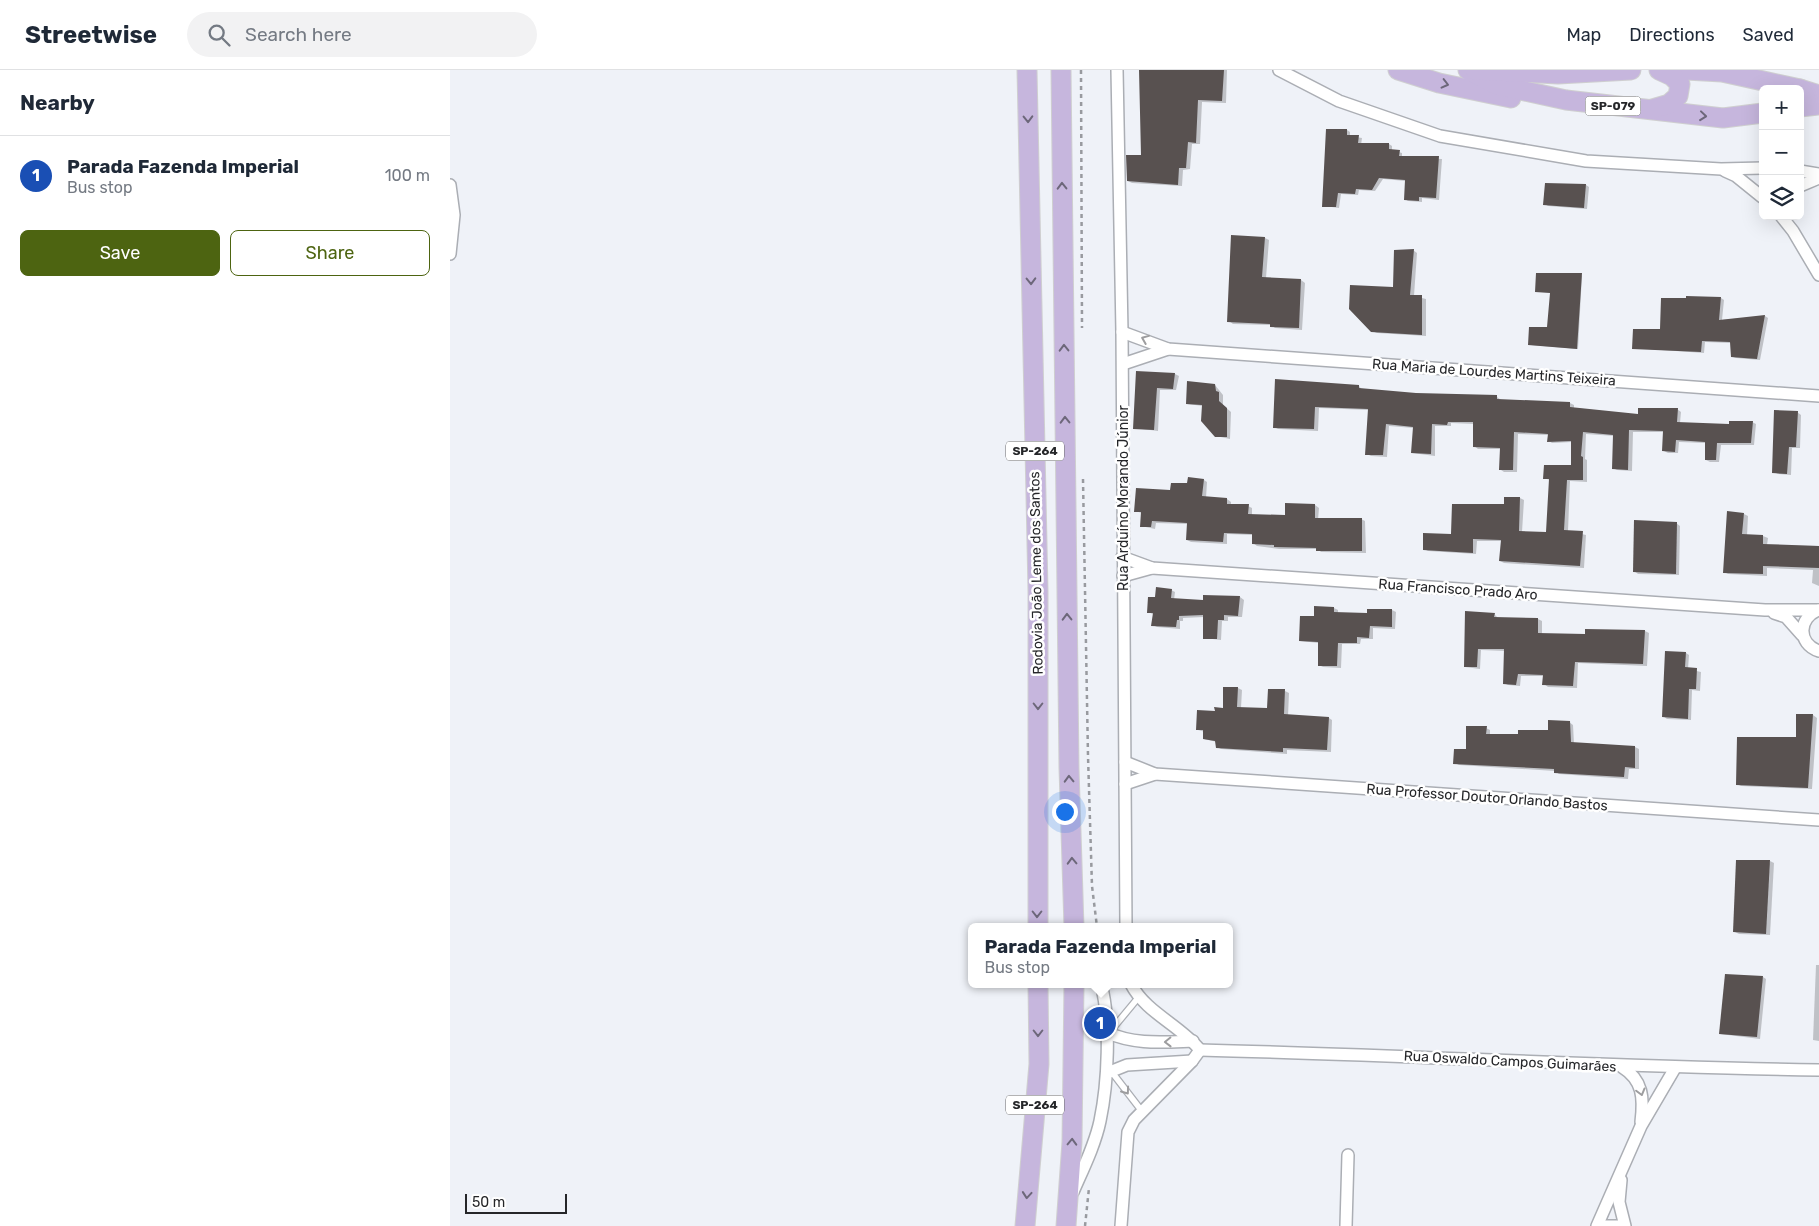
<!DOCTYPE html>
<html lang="en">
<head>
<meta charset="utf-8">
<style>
  body { margin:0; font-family:Rubik,sans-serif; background:#f2f2f3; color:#1f2937 }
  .controls { position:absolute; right:15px; top:15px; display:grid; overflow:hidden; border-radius:8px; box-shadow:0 5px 20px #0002 }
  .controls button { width:45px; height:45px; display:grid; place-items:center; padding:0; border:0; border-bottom:1px solid #e0e1e3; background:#fff; color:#1f2937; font:25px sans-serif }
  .scale { position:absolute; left:15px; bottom:12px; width:102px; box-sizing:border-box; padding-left:5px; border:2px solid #252629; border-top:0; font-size:14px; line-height:18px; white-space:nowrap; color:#252629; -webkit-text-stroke:4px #fff; paint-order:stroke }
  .you { position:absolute; left:614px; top:741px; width:18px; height:18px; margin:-12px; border:4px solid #fff; border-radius:50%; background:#1a73e8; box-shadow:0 0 0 8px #1a73e833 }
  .badge { display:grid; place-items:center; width:32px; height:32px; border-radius:50%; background:#4d6411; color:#fff; font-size:16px; font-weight:700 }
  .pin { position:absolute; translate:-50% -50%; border:2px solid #fff; box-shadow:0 1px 5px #0006 }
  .popup { position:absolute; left:518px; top:853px; width:265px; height:65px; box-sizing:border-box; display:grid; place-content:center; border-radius:8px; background:#fff; filter:drop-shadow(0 1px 4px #0005); font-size:16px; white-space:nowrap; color:#747a83 }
  .popup b { font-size:19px; color:#1f2937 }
  .popup::after { content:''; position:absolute; left:50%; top:100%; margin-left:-10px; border:10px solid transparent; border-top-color:#fff }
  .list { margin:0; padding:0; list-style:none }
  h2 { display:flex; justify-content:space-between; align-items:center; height:65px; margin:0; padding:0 20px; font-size:21px }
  h2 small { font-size:16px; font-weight:400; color:#747a83 }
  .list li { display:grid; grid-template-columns:32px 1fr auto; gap:15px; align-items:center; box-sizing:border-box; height:80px; padding:0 20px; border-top:1px solid #e0e1e3 }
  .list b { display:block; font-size:19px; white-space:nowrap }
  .list p { margin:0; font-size:16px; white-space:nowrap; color:#747a83 }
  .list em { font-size:16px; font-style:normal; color:#747a83 }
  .actions { display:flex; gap:10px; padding:15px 20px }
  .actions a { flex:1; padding:11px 0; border:1px solid #4d6411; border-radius:8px; text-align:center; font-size:18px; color:#4d6411 }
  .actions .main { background:#4d6411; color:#fff }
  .icon { flex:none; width:28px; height:28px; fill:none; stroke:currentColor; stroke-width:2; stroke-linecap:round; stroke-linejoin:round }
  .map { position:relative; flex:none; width:1369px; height:1156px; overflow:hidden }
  header { display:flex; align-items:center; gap:30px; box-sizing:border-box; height:70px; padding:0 25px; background:#fff; border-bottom:1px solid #e0e1e3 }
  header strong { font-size:24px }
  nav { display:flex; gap:28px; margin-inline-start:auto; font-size:18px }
  .search { width:350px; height:45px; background:#f2f2f3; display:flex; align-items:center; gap:12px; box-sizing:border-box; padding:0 18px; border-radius:28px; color:#747a83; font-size:19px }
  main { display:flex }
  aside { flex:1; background:#fff }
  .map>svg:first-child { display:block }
  .shadow { fill:#0003 }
  .building { fill:#585150 }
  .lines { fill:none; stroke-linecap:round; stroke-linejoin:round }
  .lane-casing { stroke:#abaeb4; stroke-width:8 }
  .street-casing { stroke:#abaeb4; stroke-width:14 }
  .primary-casing { stroke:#cfcfd0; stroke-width:21 }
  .path { stroke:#989a9f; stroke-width:2.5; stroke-dasharray:4 4; stroke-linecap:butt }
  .lane { stroke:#fff; stroke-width:5.5 }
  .street { stroke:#fff; stroke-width:11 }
  .primary { stroke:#c6b6dd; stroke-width:19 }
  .oneway { stroke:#6d677a }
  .oneway2 { stroke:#9d9d9f }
  .labels { text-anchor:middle; stroke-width:5; stroke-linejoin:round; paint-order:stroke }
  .shield { fill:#fff; stroke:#666769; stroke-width:1 }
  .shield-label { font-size:12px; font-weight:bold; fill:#252629 }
  .street-label { font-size:14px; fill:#252629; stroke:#fff }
</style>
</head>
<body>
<header>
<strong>Streetwise</strong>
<div class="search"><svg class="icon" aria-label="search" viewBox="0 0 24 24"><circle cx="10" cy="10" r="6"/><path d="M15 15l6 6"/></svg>Search here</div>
<nav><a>Map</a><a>Directions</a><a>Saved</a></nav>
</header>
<main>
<aside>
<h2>Nearby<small></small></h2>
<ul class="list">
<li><span class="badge" style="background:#1a4fb4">1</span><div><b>Parada Fazenda Imperial</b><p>Bus stop</p></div><em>100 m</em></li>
</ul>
<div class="actions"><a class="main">Save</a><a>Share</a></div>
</aside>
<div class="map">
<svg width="1369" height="1156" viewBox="0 0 1369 1156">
  <rect width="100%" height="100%" fill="#eff2f8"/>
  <!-- shadow -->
  <g class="shadow">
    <path d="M 691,0 L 777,0 L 776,33 L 752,32 L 750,74 L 742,74 L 740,99 L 733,100 L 732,116 L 682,113 L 678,111 L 693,86 Z"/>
    <path d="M 897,60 L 900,62 L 900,66 L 912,68 L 911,75 L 939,74 L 942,76 L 942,80 L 952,83 L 952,87 L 992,89 L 989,130 L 972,128 L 972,132 L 958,131 L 955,129 L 956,111 L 933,109 L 925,121 L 909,120 L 908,125 L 891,124 L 889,138 L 874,136 Z"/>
    <path d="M 1136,115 L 1139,117 L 1137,139 L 1098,136 L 1095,134 Z"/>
    <path d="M 782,167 L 815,168 L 819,170 L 816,208 L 851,210 L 855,213 L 852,260 L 825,258 L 821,255 L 783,254 L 779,251 Z"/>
    <path d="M 963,180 L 967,183 L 964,226 L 976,229 L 976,266 L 927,263 L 922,261 Z"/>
    <path d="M 1132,205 L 1128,279 L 1081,275 L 1098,258 Z"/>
    <path d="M 1271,228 L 1274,230 L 1272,250 L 1315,246 L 1318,248 L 1310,290 L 1286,288 L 1283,287 L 1282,273 L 1255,272 L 1254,283 L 1183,278 Z"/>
    <path d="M 687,302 L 725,304 L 729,306 L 726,320 L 710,320 L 708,361 L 684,358 Z"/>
    <path d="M 827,310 L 909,316 L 912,320 L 965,324 L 1047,327 L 1051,330 L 1120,333 L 1124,335 L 1124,338 L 1189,345 L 1227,339 L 1231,342 L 1230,353 L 1280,355 L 1302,352 L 1306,354 L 1304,375 L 1271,375 L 1269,392 L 1260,392 L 1256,390 L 1256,373 L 1229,372 L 1228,383 L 1218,383 L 1214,381 L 1214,362 L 1183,362 L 1182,401 L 1167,400 L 1163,398 L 1165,366 L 1136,364 L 1135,389 L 1137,390 L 1137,412 L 1120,411 L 1118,461 L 1136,465 L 1134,498 L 1054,493 L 1050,491 L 1052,471 L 1027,471 L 1026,484 L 978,481 L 974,479 L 1070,428 L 1074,430 L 1072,462 L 1097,464 L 1100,410 L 1094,408 L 1122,396 L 1122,372 L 1102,373 L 1099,371 L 1099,365 L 1068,364 L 1067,402 L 1054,402 L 1051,400 L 1052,379 L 1028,379 L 1024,376 L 1025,354 L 1001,353 L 1001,356 L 985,356 L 985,386 L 962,383 L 964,358 L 939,356 L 937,387 L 921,386 L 917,384 L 919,340 L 869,338 L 868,361 L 828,359 L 824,357 Z"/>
    <path d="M 765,315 L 773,325 L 773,335 L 781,342 L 780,369 L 766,366 L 753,336 L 737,334 Z"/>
    <path d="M 1347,342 L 1351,345 L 1350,378 L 1342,378 L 1341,405 L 1328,404 L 1324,402 Z"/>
    <path d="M 754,410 L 757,412 L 756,428 L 777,429 L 781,432 L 781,435 L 798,436 L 802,438 L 802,446 L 836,446 L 865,435 L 869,438 L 868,450 L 911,449 L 915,451 L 916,483 L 871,482 L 868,479 L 829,479 L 807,476 L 803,473 L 804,465 L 777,464 L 777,474 L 741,472 L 737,470 L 738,454 L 706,453 L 705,459 L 691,456 L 692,443 L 685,441 L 721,421 Z"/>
    <path d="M 1294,444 L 1298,446 L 1297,466 L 1313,466 L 1318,468 L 1317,475 L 1369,476 L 1369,516 L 1362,513 L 1363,500 L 1317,498 L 1317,506 L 1278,504 L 1274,502 Z"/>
    <path d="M 1226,453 L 1230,456 L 1229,505 L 1188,504 L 1184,501 Z"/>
    <path d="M 721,520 L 725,522 L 724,530 L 755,531 L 790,527 L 794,530 L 792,547 L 778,547 L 778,551 L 772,551 L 771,570 L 754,568 L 754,547 L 733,548 L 733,551 L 730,551 L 730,559 L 707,557 L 703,555 L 704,545 L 699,542 L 706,528 Z"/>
    <path d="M 884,538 L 888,540 L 888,543 L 918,544 L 942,540 L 946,542 L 945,559 L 923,558 L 923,569 L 911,569 L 910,574 L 892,574 L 891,598 L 873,597 L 869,595 L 869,573 L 850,571 L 865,547 Z"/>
    <path d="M 1044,544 L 1048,548 L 1088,549 L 1092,551 L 1092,564 L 1136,565 L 1136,560 L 1195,561 L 1199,563 L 1197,596 L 1128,593 L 1127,618 L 1098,617 L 1094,614 L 1094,606 L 1071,606 L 1070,616 L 1058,615 L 1054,613 L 1055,581 L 1031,580 L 1030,599 L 1015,597 Z"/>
    <path d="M 1236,583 L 1239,585 L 1238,599 L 1251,602 L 1250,621 L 1242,620 L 1241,650 L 1217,649 L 1213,646 Z"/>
    <path d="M 774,618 L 788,618 L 792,620 L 791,638 L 818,639 L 835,621 L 839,623 L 838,646 L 879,648 L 882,650 L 881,682 L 837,680 L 837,684 L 771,679 L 767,677 L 767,672 L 754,669 L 755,662 L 748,660 L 766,642 L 774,639 Z"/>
    <path d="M 1363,645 L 1367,648 L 1362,719 L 1291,716 L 1287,714 L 1347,668 Z"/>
    <path d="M 1119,652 L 1123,655 L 1124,674 L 1185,677 L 1189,679 L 1189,699 L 1179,699 L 1178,709 L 1109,704 L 1105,701 L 1009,695 L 1005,693 L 1036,658 L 1040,660 L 1040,665 L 1069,666 L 1099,662 Z"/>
    <path d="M 1320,791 L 1324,793 L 1320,865 L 1289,864 L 1285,862 Z"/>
    <path d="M 1366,895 L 1369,895 L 1369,971 L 1363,970 Z"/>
    <path d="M 1313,907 L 1316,909 L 1310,969 L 1270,964 Z"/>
  </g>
  <!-- building -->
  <g class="building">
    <path d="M 689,0 L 774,0 L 772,31 L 748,30 L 746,73 L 738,72 L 736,98 L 729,98 L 728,115 L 677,111 L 676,85 L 691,85 Z"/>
    <path d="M 876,59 L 897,59 L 897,65 L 909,65 L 908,73 L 939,73 L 939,79 L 950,80 L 949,86 L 989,86 L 986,128 L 969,127 L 969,131 L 954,130 L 955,110 L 929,108 L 922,120 L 906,119 L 905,124 L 888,123 L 886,137 L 872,137 Z"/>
    <path d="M 1095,113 L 1136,114 L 1134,138 L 1093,135 Z"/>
    <path d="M 781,165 L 815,167 L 812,207 L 851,209 L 849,258 L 820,257 L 820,254 L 777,252 Z"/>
    <path d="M 964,179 L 960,225 L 972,225 L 972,265 L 921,262 L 899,239 L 900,215 L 943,217 L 944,180 Z"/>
    <path d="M 1086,203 L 1132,203 L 1127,279 L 1078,275 L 1079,257 L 1097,257 L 1100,223 L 1085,222 Z"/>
    <path d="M 1236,226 L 1271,227 L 1269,250 L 1315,245 L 1307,289 L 1281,287 L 1280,272 L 1252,271 L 1251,282 L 1182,279 L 1183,259 L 1210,259 L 1211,228 L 1236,228 Z"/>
    <path d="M 686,301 L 725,303 L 723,319 L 707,318 L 704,360 L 683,359 Z"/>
    <path d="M 825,309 L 909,315 L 909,318 L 966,323 L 1047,325 L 1047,329 L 1120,332 L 1120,337 L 1188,344 L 1188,338 L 1228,338 L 1227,352 L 1279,354 L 1279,351 L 1303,351 L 1301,373 L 1267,373 L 1266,390 L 1255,390 L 1255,372 L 1226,370 L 1225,382 L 1212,381 L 1213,361 L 1179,360 L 1178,400 L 1162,399 L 1163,365 L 1133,362 L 1131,386 L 1133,387 L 1133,410 L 1117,410 L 1114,460 L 1133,461 L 1130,496 L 1049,491 L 1051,470 L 1023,469 L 1023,483 L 973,480 L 973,463 L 1001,464 L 1002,434 L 1054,434 L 1054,427 L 1070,427 L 1069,461 L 1096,462 L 1099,409 L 1093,409 L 1094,395 L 1121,395 L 1121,371 L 1097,372 L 1098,364 L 1064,362 L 1063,400 L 1049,400 L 1050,378 L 1023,377 L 1023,352 L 998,352 L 997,355 L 982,354 L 981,384 L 961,383 L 963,357 L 936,354 L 933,385 L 915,385 L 918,339 L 865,337 L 864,359 L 823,358 Z"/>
    <path d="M 737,311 L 765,314 L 766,321 L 769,322 L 769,331 L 777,338 L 777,367 L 765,367 L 751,351 L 752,335 L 736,334 Z"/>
    <path d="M 1324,340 L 1348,341 L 1346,377 L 1339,377 L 1337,404 L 1322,403 Z"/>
    <path d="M 738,407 L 754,409 L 752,426 L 777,428 L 777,434 L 799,434 L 798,444 L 835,445 L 835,433 L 865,434 L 865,448 L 912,448 L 912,481 L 866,481 L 866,478 L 824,477 L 824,475 L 802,474 L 802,464 L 774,463 L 773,472 L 736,470 L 737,453 L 702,451 L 701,457 L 690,457 L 691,442 L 684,442 L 686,418 L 720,420 L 721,413 L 737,413 Z"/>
    <path d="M 1277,441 L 1294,443 L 1292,464 L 1313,465 L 1313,474 L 1369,476 L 1369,498 L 1313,496 L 1313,504 L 1273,503 Z"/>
    <path d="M 1184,450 L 1227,452 L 1226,504 L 1183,502 Z"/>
    <path d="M 706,517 L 722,519 L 721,528 L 753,530 L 753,525 L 790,526 L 788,546 L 774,545 L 774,550 L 768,550 L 767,569 L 753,569 L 753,545 L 729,546 L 729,550 L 727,550 L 726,557 L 701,556 L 703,543 L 697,543 L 698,527 L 705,527 Z"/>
    <path d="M 864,536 L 884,537 L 884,542 L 917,543 L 917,539 L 942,539 L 942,557 L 920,556 L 919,568 L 907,567 L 907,573 L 888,573 L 887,596 L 868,596 L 868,572 L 849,571 L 850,546 L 864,546 Z"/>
    <path d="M 1015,541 L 1045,543 L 1044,547 L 1088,548 L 1088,563 L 1135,564 L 1135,559 L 1195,560 L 1193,594 L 1125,592 L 1123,616 L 1092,615 L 1093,605 L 1068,604 L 1066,615 L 1053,614 L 1054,579 L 1028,579 L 1027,597 L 1014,597 Z"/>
    <path d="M 1215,581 L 1236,582 L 1235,597 L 1247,598 L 1246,619 L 1239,619 L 1238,649 L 1212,647 Z"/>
    <path d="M 773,617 L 788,617 L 787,637 L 817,638 L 818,619 L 835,619 L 834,644 L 879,647 L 877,680 L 833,678 L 833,682 L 766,678 L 765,671 L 753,669 L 753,660 L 746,660 L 747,640 L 765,641 L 764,637 L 773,638 Z"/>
    <path d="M 1346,644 L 1363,644 L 1358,718 L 1286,715 L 1287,667 L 1346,667 Z"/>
    <path d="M 1098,650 L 1120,651 L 1121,672 L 1185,676 L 1185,698 L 1175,697 L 1174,707 L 1104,703 L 1104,699 L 1003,694 L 1004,679 L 1016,679 L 1016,656 L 1037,656 L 1036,664 L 1068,664 L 1068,660 L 1098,660 Z"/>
    <path d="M 1286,790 L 1320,790 L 1316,864 L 1283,862 Z"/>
    <path d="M 1275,904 L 1313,906 L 1307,967 L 1269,964 Z"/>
  </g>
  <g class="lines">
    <defs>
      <g id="lane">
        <path d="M 659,963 L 688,928"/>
        <path d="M 661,1001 L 691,1040"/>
      </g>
      <g id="street">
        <path d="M 667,0 L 672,262 L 676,857"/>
        <path d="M 829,0 L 889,31 L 990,66 L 1136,91 L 1271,99 L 1313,98"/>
        <path d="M 1275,101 L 1286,106 L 1312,127"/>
        <path d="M 1350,101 L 1369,104"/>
        <path d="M 0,115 L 4,145 L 0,184"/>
        <path d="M 1350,116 L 1369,108"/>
        <path d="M 1331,146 L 1343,161 L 1369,205"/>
        <path d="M 672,262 L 718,279 L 1369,326"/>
        <path d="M 673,294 L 718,279"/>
        <path d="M 672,487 L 702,498 L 1315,540 L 1369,540"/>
        <path d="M 673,506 L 702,498"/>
        <path d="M 1369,540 C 1348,547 1347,574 1369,581"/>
        <path d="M 1324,543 L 1336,547 L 1352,565"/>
        <path d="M 675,692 L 705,704 L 1369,750"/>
        <path d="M 675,714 L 705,704"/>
        <path d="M 656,962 C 684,975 713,972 743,971"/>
        <path d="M 750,980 C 957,985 1163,997 1369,1000"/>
        <path d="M 1172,997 C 1193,1010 1194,1028 1191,1052"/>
        <path d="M 657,1003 L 677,995 L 742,991"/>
        <path d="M 1171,1110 L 1169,1132 L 1175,1156"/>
        <path d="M 623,1122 C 633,1099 645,1075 650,1051 C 658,1013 661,952 651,914"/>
        <path d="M 671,1156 L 678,1062 L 684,1050 L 742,991 L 750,980 C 730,955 696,943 681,914"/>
        <path d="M 896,1156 L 898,1085"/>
        <path d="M 1147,1156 L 1191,1056 L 1225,998"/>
        <path d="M 1153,1156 L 1169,1156"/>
      </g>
      <g id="primary">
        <path d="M 577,0 L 588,521 L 588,857"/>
        <path d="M 611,0 L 619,698 L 624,857"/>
        <path d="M 948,0 L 989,13 L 1061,28"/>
        <path d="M 1018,0 L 1047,15 L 1116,30 L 1273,48 L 1313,43"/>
        <path d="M 1025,0 L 1108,4 L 1181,0"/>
        <path d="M 1236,0 L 1272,2 L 1350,19"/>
        <path d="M 1350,19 L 1369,25"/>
        <path d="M 1350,37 L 1369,35"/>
        <path d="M 1202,39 L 1219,34 L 1228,26 L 1230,14 L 1222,6 L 1209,0"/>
        <path d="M 575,1156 L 589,994 L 588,914"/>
        <path d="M 616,1156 L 622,1072 L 624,914"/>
      </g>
    </defs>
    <!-- lane casing -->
    <use href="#lane" class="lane-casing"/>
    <!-- street casing -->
    <use href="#street" class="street-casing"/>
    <!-- primary casing -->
    <use href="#primary" class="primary-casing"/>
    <!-- path -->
    <g class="path">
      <path d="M 631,0 L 632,258"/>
      <path d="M 633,409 L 638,686 L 642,816 L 647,857"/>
      <path d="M 635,1156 L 639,1118"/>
    </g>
    <!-- lane -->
    <use href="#lane" class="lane"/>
    <!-- street -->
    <use href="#street" class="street"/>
    <!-- primary -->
    <use href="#primary" class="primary"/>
  </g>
  <!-- one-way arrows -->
  <defs><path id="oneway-chevron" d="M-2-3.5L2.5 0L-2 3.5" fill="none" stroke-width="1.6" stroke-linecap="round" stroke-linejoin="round" transform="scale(1.25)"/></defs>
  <g class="oneway">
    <use href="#oneway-chevron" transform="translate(995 14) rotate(14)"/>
    <use href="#oneway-chevron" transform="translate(1253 46) rotate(6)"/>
    <use href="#oneway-chevron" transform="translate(578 49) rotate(89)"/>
    <use href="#oneway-chevron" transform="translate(612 116) rotate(-91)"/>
    <use href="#oneway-chevron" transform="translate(581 211) rotate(89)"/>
    <use href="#oneway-chevron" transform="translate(614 278) rotate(-91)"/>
    <use href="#oneway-chevron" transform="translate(615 350) rotate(-91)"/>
    <use href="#oneway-chevron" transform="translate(617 547) rotate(-91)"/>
    <use href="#oneway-chevron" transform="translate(588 636) rotate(90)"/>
    <use href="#oneway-chevron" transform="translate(619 709) rotate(-92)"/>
    <use href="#oneway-chevron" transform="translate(622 791) rotate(-92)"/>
    <use href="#oneway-chevron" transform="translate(587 844) rotate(90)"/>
    <use href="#oneway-chevron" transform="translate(588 963) rotate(90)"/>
    <use href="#oneway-chevron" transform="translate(622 1072) rotate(-88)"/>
    <use href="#oneway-chevron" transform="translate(577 1125) rotate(95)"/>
  </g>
  <g class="oneway2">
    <use href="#oneway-chevron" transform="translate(695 269) rotate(-158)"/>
    <use href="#oneway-chevron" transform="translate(718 972) rotate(179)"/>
    <use href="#oneway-chevron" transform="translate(676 1021) rotate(54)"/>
    <use href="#oneway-chevron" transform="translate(1191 1022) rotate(75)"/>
  </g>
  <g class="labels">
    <!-- shield labels -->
    <g class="shield">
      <rect x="1135.5" y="26.5" width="55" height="19" rx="4"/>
      <rect x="556" y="371.5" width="58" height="19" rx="4"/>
      <rect x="556" y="1025.5" width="58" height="19" rx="4"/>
    </g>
    <g class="shield-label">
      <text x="1163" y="40">SP-079</text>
      <text x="585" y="385">SP-264</text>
      <text x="585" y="1039">SP-264</text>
    </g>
    <!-- street labels -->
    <g class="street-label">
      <text transform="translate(1044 302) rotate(4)" y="5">Rua Maria de Lourdes Martins Teixeira</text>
      <text transform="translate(673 428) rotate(-90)" y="5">Rua Arduíno Morando Júnior</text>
      <text transform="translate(586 503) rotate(-91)" y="5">Rodovia João Leme dos Santos</text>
      <text transform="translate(1008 519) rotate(4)" y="5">Rua Francisco Prado Aro</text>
      <text transform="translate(1037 727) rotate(4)" y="5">Rua Professor Doutor Orlando Bastos</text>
      <text transform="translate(1060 991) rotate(3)" y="5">Rua Oswaldo Campos Guimarães</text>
    </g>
  </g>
</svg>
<div class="controls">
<button>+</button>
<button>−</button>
<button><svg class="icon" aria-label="layers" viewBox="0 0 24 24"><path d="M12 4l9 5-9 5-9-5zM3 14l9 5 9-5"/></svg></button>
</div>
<div class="scale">50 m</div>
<div class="you"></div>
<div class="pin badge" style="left:650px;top:953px;background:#1a4fb4">1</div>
<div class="popup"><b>Parada Fazenda Imperial</b>Bus stop</div>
</div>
</main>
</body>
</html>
